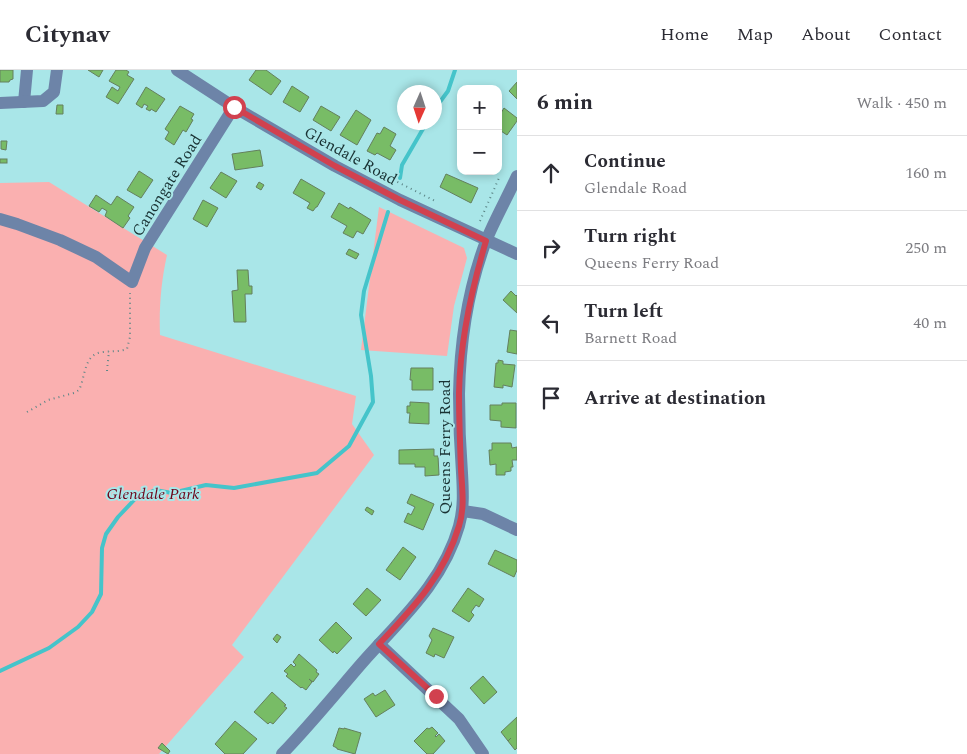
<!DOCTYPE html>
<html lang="en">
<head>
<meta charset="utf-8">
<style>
  body { margin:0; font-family:Spectral,serif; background:#f7f7f7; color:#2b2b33 }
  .controls { position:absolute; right:15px; top:15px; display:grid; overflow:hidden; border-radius:10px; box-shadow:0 2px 8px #0003 }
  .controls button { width:45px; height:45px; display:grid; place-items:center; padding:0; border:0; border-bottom:1px solid #e1e1e2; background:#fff; color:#2b2b33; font:25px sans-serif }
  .compass { position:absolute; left:397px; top:15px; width:45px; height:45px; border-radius:50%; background:#fff; box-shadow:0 2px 8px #0003; rotate:183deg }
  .stop { position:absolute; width:15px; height:15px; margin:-11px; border:4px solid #d1414f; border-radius:50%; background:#fff }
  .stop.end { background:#d1414f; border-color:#fff; box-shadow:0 1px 5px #0008 }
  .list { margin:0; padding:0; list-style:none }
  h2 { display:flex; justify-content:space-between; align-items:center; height:65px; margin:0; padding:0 20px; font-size:21px }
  h2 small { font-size:16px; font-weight:400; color:#7c7c81 }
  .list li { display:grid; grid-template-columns:32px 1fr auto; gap:15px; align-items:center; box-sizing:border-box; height:75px; padding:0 20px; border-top:1px solid #e1e1e2 }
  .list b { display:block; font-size:19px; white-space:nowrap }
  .list p { margin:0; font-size:16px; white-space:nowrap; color:#7c7c81 }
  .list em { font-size:16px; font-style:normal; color:#7c7c81 }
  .icon { flex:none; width:28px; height:28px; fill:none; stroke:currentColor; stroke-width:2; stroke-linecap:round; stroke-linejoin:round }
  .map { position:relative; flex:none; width:517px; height:684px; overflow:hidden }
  header { display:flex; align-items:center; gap:30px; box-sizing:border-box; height:70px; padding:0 25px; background:#fff; border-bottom:1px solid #e1e1e2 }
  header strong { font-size:24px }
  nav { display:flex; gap:28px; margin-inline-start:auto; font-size:18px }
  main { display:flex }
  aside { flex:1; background:#fff }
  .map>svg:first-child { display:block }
  .green { fill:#fab0b0 }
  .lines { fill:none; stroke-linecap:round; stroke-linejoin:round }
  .stream { stroke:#45c4ca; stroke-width:4 }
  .building { fill:#78bc66; stroke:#64805e }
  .path { stroke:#5c8687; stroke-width:2; stroke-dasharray:1 4; stroke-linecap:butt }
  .minor { stroke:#6d84a8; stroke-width:12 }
  .route { stroke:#d1414f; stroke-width:6 }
  .labels { text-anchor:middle; stroke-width:4; stroke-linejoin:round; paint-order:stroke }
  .street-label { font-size:16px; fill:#193233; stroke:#a9e6e8 }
  .park-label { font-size:16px; font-style:italic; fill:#6e051a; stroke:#a9e6e8 }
</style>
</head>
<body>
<header>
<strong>Citynav</strong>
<nav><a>Home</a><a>Map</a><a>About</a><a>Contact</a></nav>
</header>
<main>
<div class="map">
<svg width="517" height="684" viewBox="0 0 517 684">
  <rect width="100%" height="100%" fill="#a9e6e8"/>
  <!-- green -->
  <g class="green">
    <path d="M 49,112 L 167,185 C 161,212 159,237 160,265 L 356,326 L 352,354 L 374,385 L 232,575 L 244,587 L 159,684 L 0,684 L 0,113 Z"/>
    <path d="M 379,137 L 464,178 L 467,188 L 454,236 L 447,286 L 361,280 Z"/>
  </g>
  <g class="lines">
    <!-- stream -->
    <g class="stream">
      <path d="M 434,40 L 448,21 L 455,0"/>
      <path d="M 400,108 L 402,95 L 427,52"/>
      <path d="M 0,601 L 49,578 L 78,557 L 92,542 L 101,524 L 102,478 L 106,464 L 118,447 L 135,429 L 155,420 L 172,423 L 206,415 L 234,418 L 317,403 L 349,376 L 373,332 L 371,306 L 361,245 L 364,221 L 388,142"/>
    </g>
  </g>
  <!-- building -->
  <g class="building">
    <path d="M 0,0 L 13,0 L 13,9 L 10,10 L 9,12 L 0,12 Z"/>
    <path d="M 88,0 L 103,0 L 99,7 Z"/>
    <path d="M 116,0 L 126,0 L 129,2 L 127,5 L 134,9 L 118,34 L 106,27 L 112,17 L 118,21 L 120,17 L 109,11 Z"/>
    <path d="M 256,0 L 266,0 L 281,11 L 271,25 L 249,10 Z"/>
    <path d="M 517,12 L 517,29 L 509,21 Z"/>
    <path d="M 292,16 L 309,27 L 300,42 L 283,32 Z"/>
    <path d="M 146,17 L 165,29 L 156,42 L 151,39 L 150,41 L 146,39 L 148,36 L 144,34 L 142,38 L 136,34 Z"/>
    <path d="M 57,35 L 63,35 L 63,44 L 56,44 Z"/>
    <path d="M 180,36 L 194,44 L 191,49 L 193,50 L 186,62 L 183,60 L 174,75 L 165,69 L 169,62 L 165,59 Z"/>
    <path d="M 321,36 L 340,47 L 331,61 L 313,50 Z"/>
    <path d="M 504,38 L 517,48 L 517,51 L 507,65 L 498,59 L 498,41 L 501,43 Z"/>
    <path d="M 356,40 L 371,50 L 357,75 L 340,65 Z"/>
    <path d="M 384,57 L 396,64 L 390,76 L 396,80 L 390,90 L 377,83 L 375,85 L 367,81 L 377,63 L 380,64 Z"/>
    <path d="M 1,71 L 7,71 L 6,80 L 1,79 Z"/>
    <path d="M 260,80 L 263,96 L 235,100 L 232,84 Z"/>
    <rect x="0" y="89" width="7" height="4"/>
    <path d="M 139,101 L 153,110 L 141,128 L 127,120 Z"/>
    <path d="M 221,102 L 237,111 L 226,128 L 210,118 Z"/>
    <path d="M 446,104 L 478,118 L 471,133 L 440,117 Z"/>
    <path d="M 301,109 L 325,123 L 317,137 L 316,137 L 313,141 L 307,138 L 310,133 L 293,123 Z"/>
    <path d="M 259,112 L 264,115 L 261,120 L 256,117 Z"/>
    <path d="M 96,125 L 111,135 L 117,126 L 134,137 L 128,146 L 130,148 L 123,158 L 105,146 L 107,141 L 102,138 L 99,142 L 89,136 Z"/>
    <path d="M 203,130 L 218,138 L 207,157 L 193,149 Z"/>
    <path d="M 339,133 L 349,139 L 350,137 L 371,150 L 363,164 L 357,161 L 353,168 L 343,163 L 347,156 L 331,147 Z"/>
    <path d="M 349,179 L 359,184 L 356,189 L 346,184 Z"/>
    <path d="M 237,200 L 248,200 L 249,216 L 252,216 L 252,224 L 245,224 L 246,252 L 234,252 L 232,221 L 238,220 Z"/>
    <path d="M 511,221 L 516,226 L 517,225 L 517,243 L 503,230 Z"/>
    <path d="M 510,260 L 517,261 L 517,284 L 507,282 Z"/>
    <path d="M 498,290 L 503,291 L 503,294 L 515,295 L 512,317 L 503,315 L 503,318 L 494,317 L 496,293 L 498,293 Z"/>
    <path d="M 411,298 L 433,298 L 433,320 L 412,320 L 412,310 L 410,310 Z"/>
    <path d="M 410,332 L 429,333 L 429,354 L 409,353 L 410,343 L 407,343 L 407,336 L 410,336 Z"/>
    <path d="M 502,333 L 516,333 L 516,358 L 501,357 L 501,351 L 490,350 L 490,335 L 502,335 Z"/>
    <path d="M 492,373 L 511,373 L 512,378 L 517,377 L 517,390 L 512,390 L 513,397 L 511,397 L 511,401 L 505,402 L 505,405 L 496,405 L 496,394 L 490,395 L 489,380 L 492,380 Z"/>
    <path d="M 434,379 L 434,386 L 438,386 L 439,405 L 425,406 L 425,397 L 415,397 L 415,394 L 399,394 L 399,380 Z"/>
    <path d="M 411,424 L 434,434 L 423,460 L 404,452 L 408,443 L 411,445 L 415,437 L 407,433 Z"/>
    <path d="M 367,437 L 374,441 L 372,445 L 365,440 Z"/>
    <path d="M 403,477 L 416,487 L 400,510 L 386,500 Z"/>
    <path d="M 495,480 L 517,490 L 517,500 L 514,507 L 488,494 Z"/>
    <path d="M 367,518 L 381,530 L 366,546 L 353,534 Z"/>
    <path d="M 468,518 L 484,529 L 479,537 L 476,535 L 471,542 L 474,545 L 469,552 L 452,541 Z"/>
    <path d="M 336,552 L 352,568 L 337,584 L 334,581 L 333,583 L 319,570 Z"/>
    <path d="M 433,558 L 454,567 L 444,588 L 435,584 L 434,587 L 426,583 L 432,570 L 429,566 Z"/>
    <path d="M 277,564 L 281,567 L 277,573 L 273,569 Z"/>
    <path d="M 299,584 L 317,600 L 316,602 L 319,604 L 313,612 L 309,609 L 312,612 L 306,620 L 302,617 L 301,618 L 286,606 L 288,604 L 284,601 L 291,594 L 294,597 L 296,595 L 293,592 Z"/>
    <path d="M 483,606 L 497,622 L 484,634 L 470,618 Z"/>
    <path d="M 385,620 L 395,635 L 376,647 L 364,629 L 373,623 L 375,626 Z"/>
    <path d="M 272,622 L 286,635 L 284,636 L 287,638 L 273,654 L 270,652 L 268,654 L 254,642 Z"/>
    <path d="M 517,647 L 517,678 L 515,680 L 508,671 L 511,668 L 508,671 L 501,662 Z"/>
    <path d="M 235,651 L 257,669 L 243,684 L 225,684 L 215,674 Z"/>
    <path d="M 432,657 L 438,663 L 435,666 L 436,667 L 439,664 L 445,671 L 433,684 L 427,684 L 414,671 L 427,658 L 429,659 Z"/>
    <path d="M 339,658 L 344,659 L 344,658 L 361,663 L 355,684 L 337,679 L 337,678 L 333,676 Z"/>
    <path d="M 162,673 L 170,681 L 168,684 L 158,678 Z"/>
  </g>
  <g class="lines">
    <!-- path -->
    <g class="path">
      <path d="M 384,105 L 435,131"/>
      <path d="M 480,151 L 499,108"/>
      <path d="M 107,301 L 109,281"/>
      <path d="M 27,342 L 48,330 L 74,323 L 79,320 C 86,306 83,284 103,282 C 111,281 119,282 127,279 L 130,267 L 130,223"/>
    </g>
    <!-- minor -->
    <g class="minor">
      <path d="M 177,0 L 234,37 L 335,96 L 400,130 L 517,184"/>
      <path d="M 24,32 L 27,0"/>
      <path d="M 0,33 L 43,31 L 54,22 L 57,0"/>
      <path d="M 0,149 L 17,154 L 60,170 L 96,187 L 132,212 L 145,178 L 234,37"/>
      <path d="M 463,441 L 483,444 L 517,460"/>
      <path d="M 379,574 L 459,649 L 483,684"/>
      <path d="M 282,684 C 310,655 336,623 362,593 C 400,550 443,513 459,456 C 464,438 463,421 462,403 C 460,377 459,350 459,324 C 460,273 468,219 486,171 C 495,149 507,128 517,106"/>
    </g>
  </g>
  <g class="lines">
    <!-- route -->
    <path class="route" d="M 234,37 L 335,96 L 400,130 L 486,171 C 471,221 460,271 459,323 C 459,349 460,374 461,399 C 462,419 465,437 459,456 C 444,506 413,538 379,574 L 436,626"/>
  </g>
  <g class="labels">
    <!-- street labels -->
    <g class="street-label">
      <text transform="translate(351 85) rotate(29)" y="6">Glendale Road</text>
      <text transform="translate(166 115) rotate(-58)" y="6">Canongate Road</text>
      <text transform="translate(444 377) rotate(-90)" y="6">Queens Ferry Road</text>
    </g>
    <!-- park labels -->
    <g class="park-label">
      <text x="153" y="429">Glendale Park</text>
    </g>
  </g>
</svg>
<div class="controls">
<button>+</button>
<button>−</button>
</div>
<svg class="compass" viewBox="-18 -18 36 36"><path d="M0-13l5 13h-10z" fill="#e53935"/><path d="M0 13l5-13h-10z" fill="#7c7c81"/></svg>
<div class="stop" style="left:234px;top:37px"></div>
<div class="stop end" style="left:436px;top:626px"></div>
</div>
<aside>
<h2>6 min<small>Walk · 450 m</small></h2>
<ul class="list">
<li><svg class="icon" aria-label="ahead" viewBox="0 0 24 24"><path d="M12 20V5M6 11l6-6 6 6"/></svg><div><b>Continue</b><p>Glendale Road</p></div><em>160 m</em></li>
<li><svg class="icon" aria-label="right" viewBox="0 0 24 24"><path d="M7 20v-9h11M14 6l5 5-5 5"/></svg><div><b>Turn right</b><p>Queens Ferry Road</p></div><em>250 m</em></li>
<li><svg class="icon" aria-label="left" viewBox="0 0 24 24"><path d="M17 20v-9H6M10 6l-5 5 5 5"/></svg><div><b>Turn left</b><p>Barnett Road</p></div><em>40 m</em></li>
<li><svg class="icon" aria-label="arrive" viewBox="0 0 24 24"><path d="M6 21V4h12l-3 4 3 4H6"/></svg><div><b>Arrive at destination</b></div></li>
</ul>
</aside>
</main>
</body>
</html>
